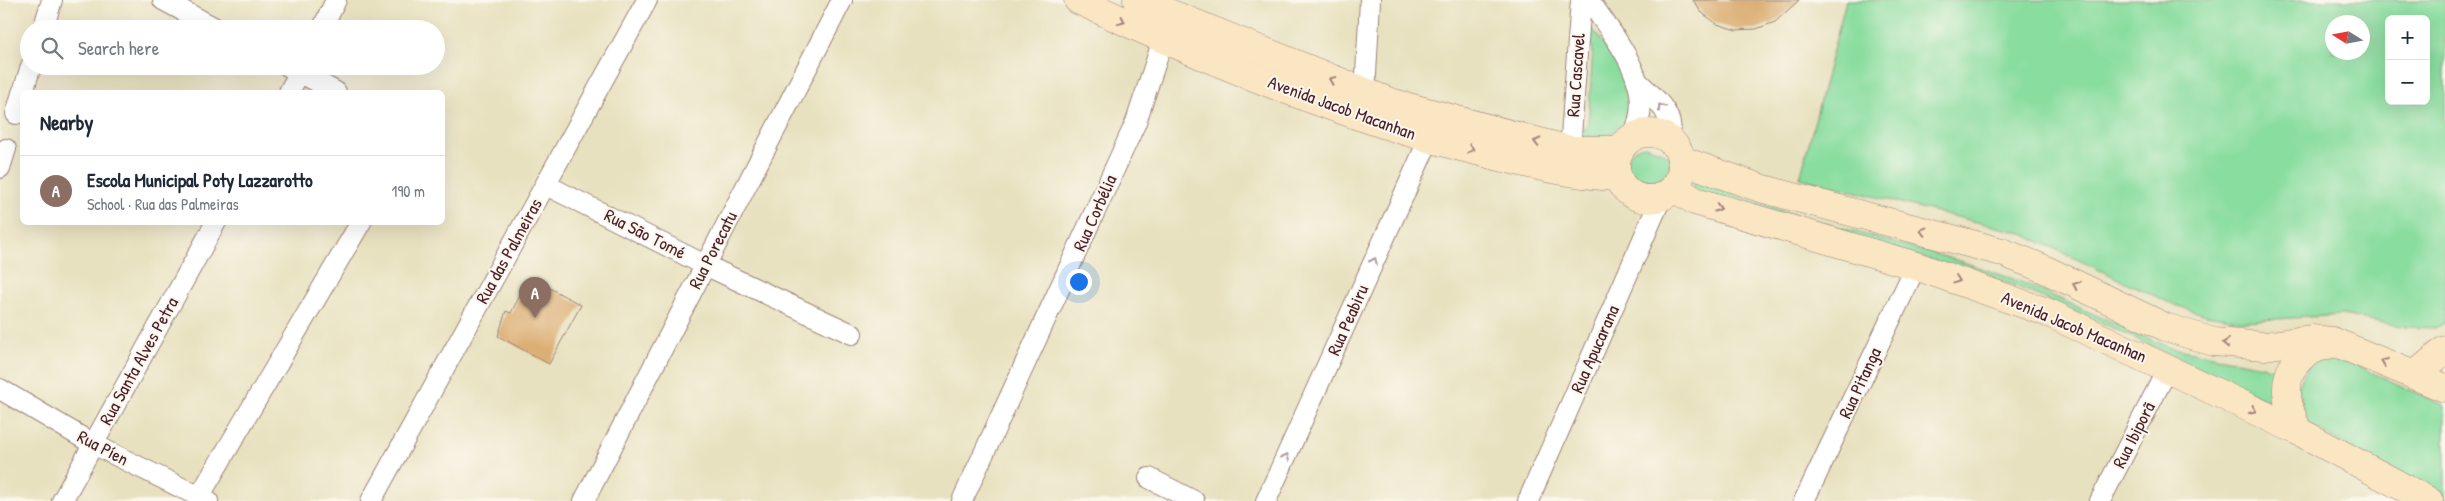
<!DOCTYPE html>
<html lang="en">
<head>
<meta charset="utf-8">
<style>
  body { margin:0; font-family:"Patrick Hand",sans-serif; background:#f6f6f7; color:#1f2937 }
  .controls { position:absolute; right:15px; top:15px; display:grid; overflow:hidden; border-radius:8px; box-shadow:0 5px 20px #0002 }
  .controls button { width:45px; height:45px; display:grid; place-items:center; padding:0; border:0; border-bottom:1px solid #e0e1e3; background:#fff; color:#1f2937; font:25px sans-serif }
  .compass { position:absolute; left:2325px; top:15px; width:45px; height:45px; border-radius:50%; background:#fff; box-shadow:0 5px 20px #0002; rotate:281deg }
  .you { position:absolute; left:1078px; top:281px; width:18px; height:18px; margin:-12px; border:4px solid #fff; border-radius:50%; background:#1a73e8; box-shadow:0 0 0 8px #1a73e833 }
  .badge { display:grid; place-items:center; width:32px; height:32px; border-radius:50%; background:#ea580c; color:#fff; font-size:16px; font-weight:700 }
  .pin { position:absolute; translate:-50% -41px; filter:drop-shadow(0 1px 2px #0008) }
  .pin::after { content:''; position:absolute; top:26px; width:18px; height:15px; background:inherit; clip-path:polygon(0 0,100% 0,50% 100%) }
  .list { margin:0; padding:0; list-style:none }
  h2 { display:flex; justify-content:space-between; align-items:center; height:65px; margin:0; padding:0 20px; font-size:21px }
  h2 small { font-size:16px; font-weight:400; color:#747a83 }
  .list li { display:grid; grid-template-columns:32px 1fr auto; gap:15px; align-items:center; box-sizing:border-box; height:70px; padding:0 20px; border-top:1px solid #e0e1e3 }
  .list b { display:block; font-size:19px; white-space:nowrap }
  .list p { margin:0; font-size:16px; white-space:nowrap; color:#747a83 }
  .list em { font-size:16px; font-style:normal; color:#747a83 }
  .icon { flex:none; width:28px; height:28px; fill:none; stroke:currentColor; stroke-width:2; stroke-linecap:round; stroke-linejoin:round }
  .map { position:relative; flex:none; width:2445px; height:501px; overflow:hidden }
  .search { position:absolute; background:#fff; box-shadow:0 5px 20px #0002; left:20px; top:20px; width:425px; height:55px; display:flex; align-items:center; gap:12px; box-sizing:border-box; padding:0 18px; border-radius:28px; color:#747a83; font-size:19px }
  .panel { position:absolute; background:#fff; box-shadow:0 5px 20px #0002; left:20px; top:90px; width:425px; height:135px; border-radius:8px }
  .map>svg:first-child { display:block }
  .green { fill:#89dd9f; stroke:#6a7e65; fill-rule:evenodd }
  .building { fill:#dcaf75 }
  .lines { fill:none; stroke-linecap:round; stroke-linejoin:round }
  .street-casing { stroke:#998075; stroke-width:22 }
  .secondary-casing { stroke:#998075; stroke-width:29 }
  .street { stroke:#fff; stroke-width:20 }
  .secondary { stroke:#fbe6c4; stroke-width:28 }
  .oneway { stroke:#a28278 }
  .oneway2 { stroke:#ae9aa0 }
  .labels { text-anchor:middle; stroke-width:4; stroke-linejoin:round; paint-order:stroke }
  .street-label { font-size:18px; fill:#4a1f2b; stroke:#fbf7ec }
</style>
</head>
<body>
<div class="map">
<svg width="2445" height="501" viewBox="0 0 2445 501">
  <rect width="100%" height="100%" fill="#fbf7ec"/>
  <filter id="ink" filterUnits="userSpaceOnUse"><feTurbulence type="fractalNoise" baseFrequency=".02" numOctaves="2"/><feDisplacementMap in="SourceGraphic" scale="10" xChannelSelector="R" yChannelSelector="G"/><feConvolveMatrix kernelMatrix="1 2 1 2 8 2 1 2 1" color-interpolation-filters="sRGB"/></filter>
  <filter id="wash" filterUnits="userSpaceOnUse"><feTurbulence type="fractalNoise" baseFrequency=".0096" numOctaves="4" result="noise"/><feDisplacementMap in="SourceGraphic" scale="20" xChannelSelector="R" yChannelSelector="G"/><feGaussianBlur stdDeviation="1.12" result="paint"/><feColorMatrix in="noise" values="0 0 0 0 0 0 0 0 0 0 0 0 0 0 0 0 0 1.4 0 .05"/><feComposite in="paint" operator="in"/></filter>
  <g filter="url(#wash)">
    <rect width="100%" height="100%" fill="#e8e1bf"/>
    <!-- green -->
    <g class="green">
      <path d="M 1846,0 L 2445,0 L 2445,323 L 2435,328 L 2405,327 L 2343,315 L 2243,321 L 2206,315 L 2172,304 L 2021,233 L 1800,178 ZM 2389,19 L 2426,19 L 2426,101 L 2389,101 ZM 2332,22 L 2362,22 L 2362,52 L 2332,52 Z"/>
      <path d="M 1591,29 L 1595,32 L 1634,91 L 1630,121 C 1615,134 1598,141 1578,136 L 1588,125 L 1593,47 L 1582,36 Z"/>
      <path d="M 1646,146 L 1665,153 L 1670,160 L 1668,174 L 1656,182 L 1633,178 C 1620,166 1629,146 1646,146 Z"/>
      <path d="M 1695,171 L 1717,186 L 1739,196 L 1792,214 L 1963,262 L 2019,281 L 2168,347 L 2272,368 L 2275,371 L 2273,403 L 2106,325 L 2013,285 L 1943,263 L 1692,193 Z"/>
      <path d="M 2332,357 L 2343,359 L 2445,406 L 2445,499 L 2308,425 L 2298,388 L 2309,363 Z"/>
    </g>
    <g id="blocks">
      <!-- building -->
      <g class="building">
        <path d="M 1693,0 L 1799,0 L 1775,22 L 1756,29 L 1736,30 L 1717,24 L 1701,12 Z"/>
        <path d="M 529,277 L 581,305 L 549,364 L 498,336 L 506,311 L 511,313 Z"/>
      </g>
    </g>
  </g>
  <g filter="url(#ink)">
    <use href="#blocks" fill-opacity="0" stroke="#998075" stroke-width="1"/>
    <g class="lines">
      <defs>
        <g id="street">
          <path d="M 163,0 L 217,29"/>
          <path d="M 1589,0 C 1616,40 1661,90 1631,138"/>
          <path d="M 43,29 L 52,0"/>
          <path d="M 322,29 L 336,0"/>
          <path d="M 288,66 L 336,92"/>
          <path d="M 1637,81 C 1654,97 1677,115 1669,140"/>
          <path d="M 23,92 L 31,66"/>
          <path d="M 289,92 L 303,66"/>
          <path d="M 1365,93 L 1370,0"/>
          <path d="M 16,114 L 22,93"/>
          <path d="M 1570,150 L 1581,0"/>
          <path d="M 0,168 L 6,149"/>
          <path d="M 546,185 L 705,265 L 852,334"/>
          <path d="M 0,389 L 93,444 L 208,501"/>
          <path d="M 1149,478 L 1194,501"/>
          <path d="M 199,497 L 361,222"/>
          <path d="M 62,501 L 216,222"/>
          <path d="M 371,501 L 647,0"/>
          <path d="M 584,501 L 842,0"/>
          <path d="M 962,501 L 1136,122 L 1163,40 L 1163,25"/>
          <path d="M 1266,501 L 1429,139"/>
          <path d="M 1528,501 L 1662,196"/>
          <path d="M 1804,501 L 1916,266"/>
          <path d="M 2100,501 L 2168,368"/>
        </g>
        <g id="secondary">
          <path d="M 1078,0 C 1207,60 1341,117 1480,152 C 1528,164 1568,175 1617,177"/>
          <path d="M 1137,0 L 1390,102 L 1570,150 L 1620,150"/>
          <circle cx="1649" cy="166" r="33"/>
          <path d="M 1681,160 L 1760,188 L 2002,252 L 2042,268 L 2165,327 L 2214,342 L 2265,346 L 2311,339 L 2332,341 L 2445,388"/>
          <path d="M 1674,188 L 1695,201 L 1916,266 L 2049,313 L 2298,431 L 2429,501"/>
          <path d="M 2415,375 L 2445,350"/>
          <path d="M 2298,431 C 2279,391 2281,354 2332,344"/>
        </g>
      </defs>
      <!-- street casing -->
      <use href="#street" class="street-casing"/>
      <!-- secondary casing -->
      <use href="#secondary" class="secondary-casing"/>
      <!-- street -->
      <use href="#street" class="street"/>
      <!-- secondary -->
      <use href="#secondary" class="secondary"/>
    </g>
    <!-- one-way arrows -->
    <defs><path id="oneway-chevron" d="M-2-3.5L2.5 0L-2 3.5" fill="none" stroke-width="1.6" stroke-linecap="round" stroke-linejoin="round" transform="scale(1.25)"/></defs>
    <g class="oneway">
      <use href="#oneway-chevron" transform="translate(1122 21) rotate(25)"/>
      <use href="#oneway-chevron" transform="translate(1332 80) rotate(-158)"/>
      <use href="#oneway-chevron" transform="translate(1537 142) rotate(-166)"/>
      <use href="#oneway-chevron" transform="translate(1471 149) rotate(14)"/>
      <use href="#oneway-chevron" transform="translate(1718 208) rotate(16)"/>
      <use href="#oneway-chevron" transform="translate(1923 231) rotate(-165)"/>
      <use href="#oneway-chevron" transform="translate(1957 280) rotate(19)"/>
      <use href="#oneway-chevron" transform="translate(2076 285) rotate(-155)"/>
      <use href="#oneway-chevron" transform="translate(2226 343) rotate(-176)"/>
      <use href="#oneway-chevron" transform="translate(2384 362) rotate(-158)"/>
      <use href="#oneway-chevron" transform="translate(2253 410) rotate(25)"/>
    </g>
    <g class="oneway2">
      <use href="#oneway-chevron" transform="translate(1661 107) rotate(-126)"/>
      <use href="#oneway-chevron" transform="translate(1374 261) rotate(-66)"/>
      <use href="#oneway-chevron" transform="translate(1286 457) rotate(-66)"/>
    </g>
  </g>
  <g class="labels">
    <!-- street labels -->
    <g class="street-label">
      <text transform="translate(1576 75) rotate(-86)" y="6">Rua Cascavel</text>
      <text transform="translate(1342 108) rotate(20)" y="6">Avenida Jacob Macanhan</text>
      <text transform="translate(1095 213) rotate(-66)" y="6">Rua Corbélia</text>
      <text transform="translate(645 234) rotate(27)" y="6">Rua São Tomé</text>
      <text transform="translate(713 250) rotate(-63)" y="6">Rua Porecatu</text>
      <text transform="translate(509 251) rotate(-61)" y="6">Rua das Palmeiras</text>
      <text transform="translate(1348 320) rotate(-66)" y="6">Rua Peabiru</text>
      <text transform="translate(2074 327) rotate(23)" y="6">Avenida Jacob Macanhan</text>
      <text transform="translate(1595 349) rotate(-66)" y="6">Rua Apucarana</text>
      <text transform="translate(139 361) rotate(-61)" y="6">Rua Santa Alves Petra</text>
      <text transform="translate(1860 383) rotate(-65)" y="6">Rua Pitanga</text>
      <text transform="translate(2134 435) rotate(-63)" y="6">Rua Ibiporã</text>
      <text transform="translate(103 448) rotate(28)" y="6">Rua Píen</text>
    </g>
  </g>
</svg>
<div class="controls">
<button>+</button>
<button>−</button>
</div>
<svg class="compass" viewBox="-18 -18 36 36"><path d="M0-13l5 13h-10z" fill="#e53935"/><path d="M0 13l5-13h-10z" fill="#747a83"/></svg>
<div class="you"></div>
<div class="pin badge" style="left:535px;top:318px;background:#8d6e63">A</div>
<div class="search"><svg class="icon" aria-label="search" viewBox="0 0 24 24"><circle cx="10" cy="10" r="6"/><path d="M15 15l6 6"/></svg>Search here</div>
<section class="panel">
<h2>Nearby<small></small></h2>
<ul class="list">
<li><span class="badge" style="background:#8d6e63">A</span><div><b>Escola Municipal Poty Lazzarotto</b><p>School · Rua das Palmeiras</p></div><em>190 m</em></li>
</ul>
</section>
</div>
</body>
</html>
